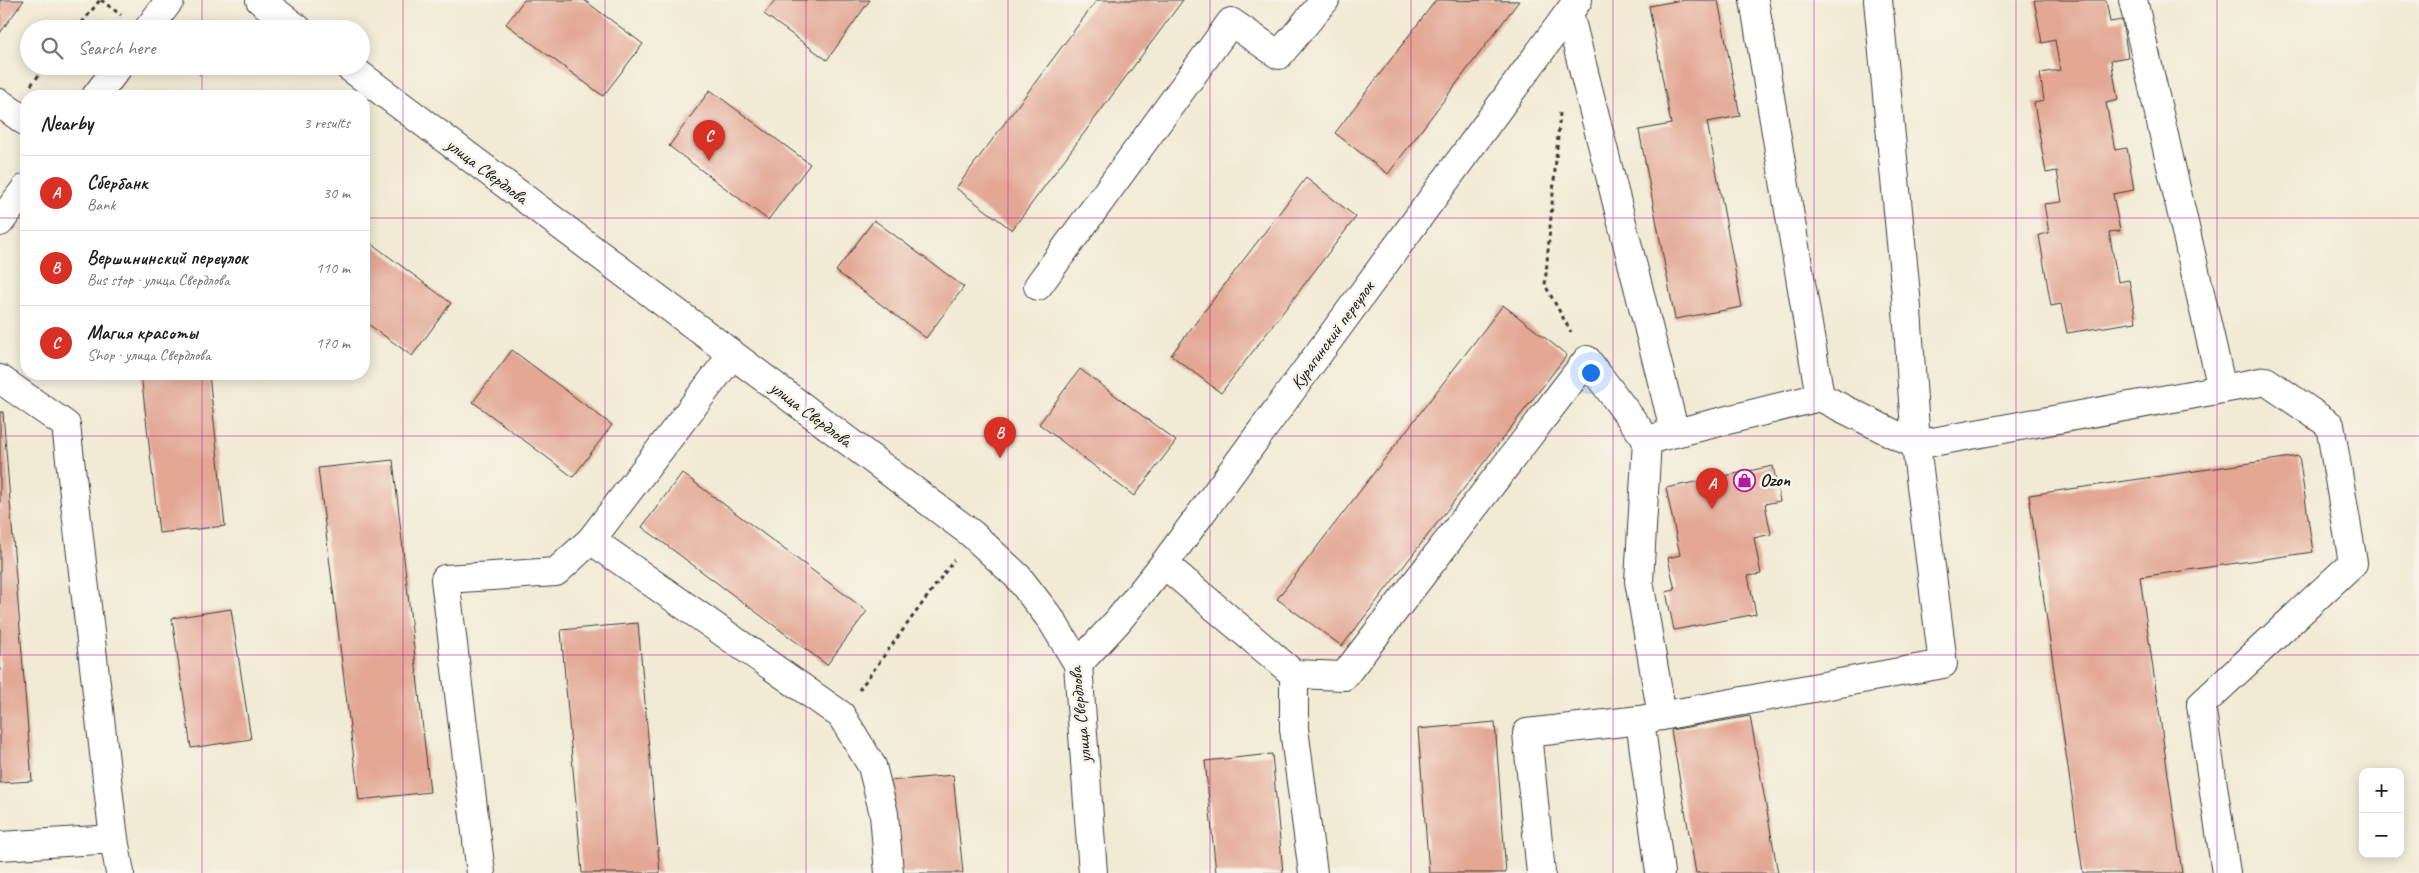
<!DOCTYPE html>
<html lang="en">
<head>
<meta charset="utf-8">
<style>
  body { margin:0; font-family:Caveat,sans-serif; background:#f6f6f6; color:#202124 }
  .controls { position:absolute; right:15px; bottom:15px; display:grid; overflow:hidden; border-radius:10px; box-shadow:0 2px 12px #0003 }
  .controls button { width:45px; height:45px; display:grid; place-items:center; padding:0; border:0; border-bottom:1px solid #e0e0e0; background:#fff; color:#202124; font:25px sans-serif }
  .you { position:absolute; left:1590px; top:372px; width:18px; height:18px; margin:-12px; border:4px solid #fff; border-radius:50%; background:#1a73e8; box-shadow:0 0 0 8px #1a73e833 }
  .badge { display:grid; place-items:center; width:32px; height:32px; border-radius:50%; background:#d93025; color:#fff; font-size:16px; font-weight:700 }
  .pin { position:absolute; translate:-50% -41px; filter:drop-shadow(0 1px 2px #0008) }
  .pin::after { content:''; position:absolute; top:26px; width:18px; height:15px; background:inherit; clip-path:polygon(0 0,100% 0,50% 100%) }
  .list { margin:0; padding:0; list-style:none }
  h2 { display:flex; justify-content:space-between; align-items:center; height:65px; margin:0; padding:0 20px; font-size:21px }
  h2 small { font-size:16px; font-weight:400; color:#757577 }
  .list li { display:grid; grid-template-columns:32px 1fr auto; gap:15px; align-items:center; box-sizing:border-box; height:75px; padding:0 20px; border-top:1px solid #e0e0e0 }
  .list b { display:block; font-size:19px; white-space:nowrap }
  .list p { margin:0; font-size:16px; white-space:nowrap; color:#757577 }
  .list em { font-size:16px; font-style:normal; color:#757577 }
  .icon { flex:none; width:28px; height:28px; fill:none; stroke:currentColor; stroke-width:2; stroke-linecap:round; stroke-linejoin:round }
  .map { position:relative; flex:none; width:2419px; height:873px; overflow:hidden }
  .search { position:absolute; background:#fff; box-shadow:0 2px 12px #0003; left:20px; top:20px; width:350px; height:55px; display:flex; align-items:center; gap:12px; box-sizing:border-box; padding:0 18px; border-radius:28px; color:#757577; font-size:19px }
  .panel { position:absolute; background:#fff; box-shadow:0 2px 12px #0003; left:20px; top:90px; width:350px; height:290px; border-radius:20px }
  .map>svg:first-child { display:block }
  .building { fill:#e3a794 }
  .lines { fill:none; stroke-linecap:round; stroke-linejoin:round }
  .minor-casing { stroke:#3c3b38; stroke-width:30 }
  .path { stroke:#3c3b38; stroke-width:3; stroke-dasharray:4 4; stroke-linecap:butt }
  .minor { stroke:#fff; stroke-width:28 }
  .grid { fill:none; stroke:#b5179e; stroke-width:1; stroke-opacity:0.55 }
  .labels { text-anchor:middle; stroke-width:5; stroke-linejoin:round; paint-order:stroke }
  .street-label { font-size:18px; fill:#1c1c1c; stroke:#f7f3e8 }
  .poi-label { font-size:18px; font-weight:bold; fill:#1c1c1c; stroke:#f7f3e8; text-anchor:start }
</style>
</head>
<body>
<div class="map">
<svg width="2419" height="873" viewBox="0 0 2419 873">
  <rect width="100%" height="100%" fill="#f7f3e8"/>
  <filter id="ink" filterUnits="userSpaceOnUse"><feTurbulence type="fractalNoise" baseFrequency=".02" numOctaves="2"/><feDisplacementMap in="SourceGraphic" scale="10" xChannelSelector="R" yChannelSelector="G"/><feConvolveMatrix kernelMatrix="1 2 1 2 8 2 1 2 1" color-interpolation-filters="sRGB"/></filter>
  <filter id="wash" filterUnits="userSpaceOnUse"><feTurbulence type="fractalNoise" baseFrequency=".0096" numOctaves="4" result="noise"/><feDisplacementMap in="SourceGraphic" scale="20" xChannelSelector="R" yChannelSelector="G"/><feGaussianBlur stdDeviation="1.12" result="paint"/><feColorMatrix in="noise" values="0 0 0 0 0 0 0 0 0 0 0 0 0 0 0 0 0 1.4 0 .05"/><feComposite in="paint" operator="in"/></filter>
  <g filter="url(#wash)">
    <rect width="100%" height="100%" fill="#f1ead4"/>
    <g id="blocks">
      <!-- building -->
      <g class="building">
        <path d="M 0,0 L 24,0 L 0,33 Z"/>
        <path d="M 524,0 L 584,0 L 643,44 L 603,96 L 506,24 Z"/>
        <path d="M 775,0 L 870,0 L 827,60 L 764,14 Z"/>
        <path d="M 1097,0 L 1183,0 L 1012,230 L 956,188 Z"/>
        <path d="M 1436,0 L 1519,1 L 1388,174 L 1335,133 Z"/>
        <path d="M 1682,0 L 1718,0 L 1740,116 L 1707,122 L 1742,307 L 1675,319 L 1639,130 L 1671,124 L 1649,6 Z"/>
        <path d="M 2034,0 L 2106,0 L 2110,22 L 2122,20 L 2128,57 L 2111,60 L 2118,100 L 2106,103 L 2115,150 L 2127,148 L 2134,190 L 2113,194 L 2120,231 L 2109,232 L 2118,282 L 2129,280 L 2136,322 L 2067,333 L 2061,304 L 2051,306 L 2039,235 L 2049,233 L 2044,204 L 2062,202 L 2057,171 L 2046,173 L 2034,103 L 2044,101 L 2040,73 L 2060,70 L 2055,40 L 2042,43 Z"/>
        <path d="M 710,90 L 810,164 L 768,220 L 669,146 Z"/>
        <path d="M 1306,178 L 1356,217 L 1221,393 L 1171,355 Z"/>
        <path d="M 874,220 L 964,287 L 926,338 L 836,271 Z"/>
        <path d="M 364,238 L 451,303 L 412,356 L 364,321 Z"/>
        <path d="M 1503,305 L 1567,355 L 1342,646 L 1277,599 Z"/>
        <path d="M 512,350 L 612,425 L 573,477 L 473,402 Z"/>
        <path d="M 1080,369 L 1176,441 L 1134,496 L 1039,424 Z"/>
        <path d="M 141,374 L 209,374 L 225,526 L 159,533 Z"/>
        <path d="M 0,412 L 3,412 L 32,781 L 0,783 Z"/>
        <path d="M 2299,456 L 2313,552 L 2140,577 L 2182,873 L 2083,873 L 2029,495 Z"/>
        <path d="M 393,460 L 430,792 L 359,800 L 318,468 Z"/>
        <path d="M 1773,466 L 1780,501 L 1765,504 L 1771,534 L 1754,538 L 1761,574 L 1748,576 L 1756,614 L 1674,630 L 1666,592 L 1675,590 L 1668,558 L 1680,555 L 1666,488 Z"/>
        <path d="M 682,473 L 867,611 L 827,665 L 642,527 Z"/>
        <path d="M 231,609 L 251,739 L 191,748 L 172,618 Z"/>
        <path d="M 638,623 L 660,873 L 582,873 L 561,630 Z"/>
        <path d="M 1750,716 L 1778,873 L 1696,873 L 1671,730 Z"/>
        <path d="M 1495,722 L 1506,873 L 1429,873 L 1418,729 Z"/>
        <path d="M 1272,754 L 1283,873 L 1216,873 L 1205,761 Z"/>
        <path d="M 953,775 L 963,873 L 898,873 L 889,781 Z"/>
      </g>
    </g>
  </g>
  <g filter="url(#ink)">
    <use href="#blocks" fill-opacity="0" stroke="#3c3b38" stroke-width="1"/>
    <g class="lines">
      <defs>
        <g id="minor">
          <path d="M 260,0 L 298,29"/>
          <path d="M 1754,0 L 1820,397"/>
          <path d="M 2133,0 L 2222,389"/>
          <path d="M 1569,13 L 1675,433"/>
          <path d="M 148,29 L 170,0"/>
          <path d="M 348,66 L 972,534 L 1018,577 L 1052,621 L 1078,664 L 1093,873"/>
          <path d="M 96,96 L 119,66"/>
          <path d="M 0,103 L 26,122"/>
          <path d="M 0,222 L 26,188"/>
          <path d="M 1038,286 L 1231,22 L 1279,55 L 1325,0"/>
          <path d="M 732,355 L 591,540 L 841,715 L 872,766 L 884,814 L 889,873"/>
          <path d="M 0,379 L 66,425 L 114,839"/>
          <path d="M 1647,440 L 1639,581 L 1662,716"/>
          <path d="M 1164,564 L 1294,674 L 1344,676 L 1587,360 L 1647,440 L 1820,397 L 1916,445 L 2266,381 L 2330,425 L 2353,563 L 2201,705 L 2226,873"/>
          <path d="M 1078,664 L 1117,622 L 1164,564 L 1578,0"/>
          <path d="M 1294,674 L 1294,729 L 1313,873"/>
          <path d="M 0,846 L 114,839 L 120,873"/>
          <path d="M 481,873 L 445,579 L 556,572 L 591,540"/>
          <path d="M 1541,873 L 1527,733 L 1640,720"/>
          <path d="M 1660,873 L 1640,720 L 1943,664 L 1916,445 L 1906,295 L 1878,0"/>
        </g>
      </defs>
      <!-- minor casing -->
      <use href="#minor" class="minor-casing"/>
      <!-- path -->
      <g class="path">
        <path d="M 101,0 L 121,15"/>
        <path d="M 77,29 L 100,0"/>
        <path d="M 191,66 L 200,73 L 205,66"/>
        <path d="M 31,85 L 46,66"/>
        <path d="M 1560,113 L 1545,285 L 1571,332"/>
        <path d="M 859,690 L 954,560"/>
      </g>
      <!-- minor -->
      <use href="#minor" class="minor"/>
    </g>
  </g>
  <!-- grid -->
  <path class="grid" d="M 202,0 L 202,29M 403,0 L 403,873M 605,0 L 605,873M 806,0 L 806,873M 1008,0 L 1008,873M 1210,0 L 1210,873M 1411,0 L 1411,873M 1613,0 L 1613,873M 1814,0 L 1814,873M 2016,0 L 2016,873M 2217,0 L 2217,873M 202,66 L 202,96M 0,218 L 26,218M 364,218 L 2419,218M 202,374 L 202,873M 0,436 L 2419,436M 0,655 L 2419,655"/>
  <!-- icons -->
  <defs>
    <symbol id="shop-ring" viewBox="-11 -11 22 22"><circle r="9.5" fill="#f7f3e8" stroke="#b5179e" stroke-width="1.5"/><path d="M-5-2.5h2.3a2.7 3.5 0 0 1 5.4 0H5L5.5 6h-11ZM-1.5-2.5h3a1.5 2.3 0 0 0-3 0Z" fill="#b5179e"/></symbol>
  </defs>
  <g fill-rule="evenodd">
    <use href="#shop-ring" x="1732" y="468" width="25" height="25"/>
  </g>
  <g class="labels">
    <!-- street labels -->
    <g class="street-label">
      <text transform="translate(487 171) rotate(37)" y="6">улица Свердлова</text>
      <text transform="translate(1332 335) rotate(-54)" y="6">Курагинский переулок</text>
      <text transform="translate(811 414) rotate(37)" y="6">улица Свердлова</text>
      <text transform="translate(1080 715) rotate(-96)" y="6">улица Свердлова</text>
    </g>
    <!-- poi labels -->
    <g class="poi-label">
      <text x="1760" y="486">Ozon</text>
    </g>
  </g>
</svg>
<div class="controls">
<button>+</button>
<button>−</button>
</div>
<div class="you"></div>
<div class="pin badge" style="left:1712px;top:509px">A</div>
<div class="pin badge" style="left:1000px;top:458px">B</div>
<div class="pin badge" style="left:709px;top:161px">C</div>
<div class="search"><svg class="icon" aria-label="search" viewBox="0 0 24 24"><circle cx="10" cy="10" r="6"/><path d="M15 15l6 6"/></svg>Search here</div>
<section class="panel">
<h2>Nearby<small>3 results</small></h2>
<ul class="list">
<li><span class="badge">A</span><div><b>Сбербанк</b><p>Bank</p></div><em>30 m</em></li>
<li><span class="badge">B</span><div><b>Вершининский переулок</b><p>Bus stop · улица Свердлова</p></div><em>110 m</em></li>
<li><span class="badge">C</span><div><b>Магия красоты</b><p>Shop · улица Свердлова</p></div><em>170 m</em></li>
</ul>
</section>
</div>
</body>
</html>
